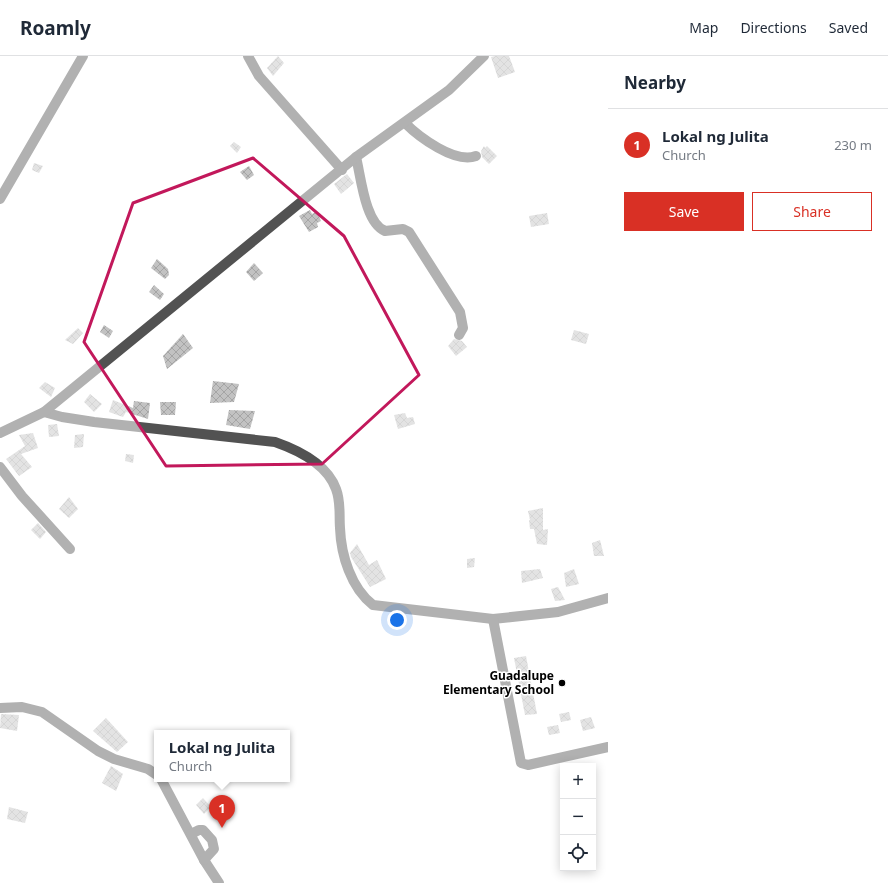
<!DOCTYPE html>
<html lang="en">
<head>
<meta charset="utf-8">
<style>
  body { margin:0; font-family:"Noto Sans",sans-serif; background:#f6f6f7; color:#1f2937 }
  .controls { position:absolute; right:12px; bottom:12px; display:grid; overflow:hidden; border-radius:0px; box-shadow:0 2px 10px #0003 }
  .controls button { width:36px; height:36px; display:grid; place-items:center; padding:0; border:0; border-bottom:1px solid #e0e1e3; background:#fff; color:#1f2937; font:20px sans-serif }
  .you { position:absolute; left:397px; top:564px; width:14px; height:14px; margin:-10px; border:3px solid #fff; border-radius:50%; background:#1a73e8; box-shadow:0 0 0 6px #1a73e833 }
  .badge { display:grid; place-items:center; width:26px; height:26px; border-radius:50%; background:#d93025; color:#fff; font-size:13px; font-weight:700 }
  .pin { position:absolute; translate:-50% -33px; filter:drop-shadow(0 1px 2px #0008) }
  .pin::after { content:''; position:absolute; top:21px; width:14px; height:12px; background:inherit; clip-path:polygon(0 0,100% 0,50% 100%) }
  .popup { position:absolute; left:154px; top:674px; width:136px; height:52px; box-sizing:border-box; display:grid; place-content:center; border-radius:0px; background:#fff; filter:drop-shadow(0 1px 3px #0005); font-size:13px; white-space:nowrap; color:#747a83 }
  .popup b { font-size:15px; color:#1f2937 }
  .popup::after { content:''; position:absolute; left:50%; top:100%; margin-left:-8px; border:8px solid transparent; border-top-color:#fff }
  .list { margin:0; padding:0; list-style:none }
  h2 { display:flex; justify-content:space-between; align-items:center; height:52px; margin:0; padding:0 16px; font-size:17px }
  h2 small { font-size:13px; font-weight:400; color:#747a83 }
  .list li { display:grid; grid-template-columns:26px 1fr auto; gap:12px; align-items:center; box-sizing:border-box; height:72px; padding:0 16px; border-top:1px solid #e0e1e3 }
  .list b { display:block; font-size:15px; white-space:nowrap }
  .list p { margin:0; font-size:13px; white-space:nowrap; color:#747a83 }
  .list em { font-size:13px; font-style:normal; color:#747a83 }
  .actions { display:flex; gap:8px; padding:12px 16px }
  .actions a { flex:1; padding:9px 0; border:1px solid #d93025; border-radius:0px; text-align:center; font-size:14px; color:#d93025 }
  .actions .main { background:#d93025; color:#fff }
  .icon { flex:none; width:22px; height:22px; fill:none; stroke:currentColor; stroke-width:2; stroke-linecap:round; stroke-linejoin:round }
  .map { position:relative; flex:none; width:608px; height:827px; overflow:hidden }
  header { display:flex; align-items:center; gap:24px; box-sizing:border-box; height:56px; padding:0 20px; background:#fff; border-bottom:1px solid #e0e1e3 }
  header strong { font-size:19px }
  nav { display:flex; gap:22px; margin-inline-start:auto; font-size:14px }
  main { display:flex }
  aside { flex:1; background:#fff }
  .map>svg:first-child { display:block }
  .building { fill:url(#building-cross-hatch) }
  .lines { fill:none; stroke-linecap:round; stroke-linejoin:round }
  .minor { stroke:#525252; stroke-width:10 }
  .marked { fill:none; stroke:#c2185b; stroke-width:3; stroke-linejoin:round }
  .poi-dot { fill:#000; stroke:#fff; stroke-width:1.5 }
  .labels { text-anchor:middle; stroke-width:3; stroke-linejoin:round; paint-order:stroke }
  .poi-label { font-size:12px; font-weight:bold; fill:#000; stroke:#fff; text-anchor:end }
</style>
</head>
<body>
<header>
<strong>Roamly</strong>
<nav><a>Map</a><a>Directions</a><a>Saved</a></nav>
</header>
<main>
<div class="map">
<svg width="608" height="827" viewBox="0 0 608 827">
  <defs>
    <pattern id="building-cross-hatch" width="8" height="8" patternUnits="userSpaceOnUse"><rect width="8" height="8" fill="#c2c2c2"/><path d="M0 0l8 8M0 8l8-8" fill="none" stroke="#a5a5a5"/></pattern>
  </defs>
  <rect width="100%" height="100%" fill="#fff"/>
  <!-- building -->
  <g class="building">
    <path d="M 278,0 L 284,7 L 273,20 L 267,12 Z"/>
    <path d="M 495,0 L 509,0 L 515,16 L 498,22 L 491,1 Z"/>
    <path d="M 234,86 L 241,91 L 237,97 L 230,90 Z"/>
    <path d="M 484,90 L 485,92 L 487,90 L 497,100 L 489,108 L 482,101 L 481,95 Z"/>
    <path d="M 34,107 L 43,110 L 39,117 L 32,114 Z"/>
    <path d="M 249,110 L 254,119 L 247,124 L 240,116 Z"/>
    <path d="M 347,118 L 354,127 L 341,138 L 334,128 Z"/>
    <path d="M 310,154 L 312,158 L 317,155 L 321,165 L 317,167 L 318,171 L 309,176 L 299,160 Z"/>
    <path d="M 547,157 L 549,168 L 531,171 L 529,160 Z"/>
    <path d="M 157,203 L 168,213 L 169,219 L 165,223 L 151,212 Z"/>
    <path d="M 254,207 L 263,217 L 254,225 L 246,216 Z"/>
    <path d="M 154,229 L 164,238 L 160,244 L 149,236 Z"/>
    <path d="M 104,269 L 113,275 L 109,282 L 100,276 Z"/>
    <path d="M 78,272 L 83,277 L 73,288 L 65,284 Z"/>
    <path d="M 574,274 L 589,278 L 586,288 L 571,284 Z"/>
    <path d="M 183,278 L 193,292 L 167,313 L 163,300 Z"/>
    <path d="M 454,283 L 462,285 L 467,291 L 456,300 L 448,290 Z"/>
    <path d="M 213,325 L 239,328 L 234,346 L 210,347 Z"/>
    <path d="M 45,326 L 55,332 L 51,341 L 39,332 Z"/>
    <path d="M 90,338 L 102,348 L 94,356 L 84,346 Z"/>
    <path d="M 113,344 L 133,352 L 134,345 L 150,347 L 148,363 L 126,356 L 123,361 L 109,356 Z"/>
    <path d="M 160,346 L 176,346 L 175,359 L 161,359 Z"/>
    <path d="M 229,354 L 255,355 L 250,373 L 226,369 Z"/>
    <path d="M 405,357 L 407,362 L 413,361 L 415,368 L 398,373 L 394,359 Z"/>
    <path d="M 57,368 L 59,380 L 49,381 L 48,369 Z"/>
    <path d="M 33,377 L 38,392 L 21,398 L 32,411 L 19,420 L 6,403 L 25,390 L 19,379 Z"/>
    <path d="M 84,378 L 83,391 L 74,392 L 75,379 Z"/>
    <path d="M 126,398 L 134,399 L 133,407 L 125,405 Z"/>
    <path d="M 69,441 L 78,453 L 69,462 L 59,453 Z"/>
    <path d="M 543,452 L 543,474 L 548,473 L 547,489 L 537,488 L 534,473 L 530,473 L 529,464 L 530,464 L 528,455 Z"/>
    <path d="M 38,467 L 46,476 L 40,483 L 31,474 Z"/>
    <path d="M 600,484 L 604,500 L 594,500 L 592,487 Z"/>
    <path d="M 357,488 L 369,509 L 377,504 L 386,523 L 370,531 L 351,501 L 350,497 Z"/>
    <path d="M 475,502 L 474,511 L 467,512 L 467,503 Z"/>
    <path d="M 540,513 L 543,522 L 522,527 L 521,515 Z"/>
    <path d="M 574,513 L 579,528 L 566,531 L 564,517 Z"/>
    <path d="M 558,531 L 565,544 L 555,545 L 551,533 Z"/>
    <path d="M 526,600 L 537,658 L 525,659 L 514,602 Z"/>
    <path d="M 569,656 L 571,664 L 561,666 L 559,658 Z"/>
    <path d="M 1,658 L 19,659 L 17,675 L 0,672 Z"/>
    <path d="M 591,661 L 595,672 L 583,675 L 580,664 Z"/>
    <path d="M 106,662 L 128,686 L 117,696 L 93,675 Z"/>
    <path d="M 558,669 L 560,677 L 549,679 L 547,671 Z"/>
    <path d="M 111,710 L 123,718 L 116,735 L 102,727 Z"/>
    <path d="M 203,742 L 211,751 L 204,758 L 196,749 Z"/>
    <path d="M 9,751 L 28,756 L 25,767 L 7,763 Z"/>
  </g>
  <g class="lines">
    <!-- minor -->
    <g class="minor">
      <path d="M 248,0 L 259,20 L 342,114"/>
      <path d="M 405,67 C 419,81 455,108 476,100"/>
      <path d="M 356,101 C 361,121 365,167 385,175 L 403,173 L 409,176 L 460,256 L 463,272 L 459,279"/>
      <path d="M 0,143 L 83,0"/>
      <path d="M 44,356 L 62,361 L 94,366 L 275,386 C 298,394 327,408 336,433 C 341,446 339,458 340,472 C 341,499 351,532 373,549 L 493,563 L 558,556 L 608,542"/>
      <path d="M 0,377 L 44,356 L 356,101 L 449,34 L 484,0"/>
      <path d="M 0,411 L 22,440 L 70,493"/>
      <path d="M 493,563 L 521,707 L 528,709 L 608,691"/>
      <path d="M 0,652 L 22,651 L 42,656 L 98,695 L 114,703 L 148,713 L 157,719"/>
      <path d="M 161,723 L 204,804 L 219,827"/>
      <path d="M 191,778 L 199,774 L 203,774 L 212,784 L 214,793 L 204,804"/>
    </g>
  </g>
  <!-- marked area -->
  <path d="M0 0H608V827H0ZM 253,102 L 344,180 L 419,319 L 322,408 L 166,410 L 84,286 L 133,147 Z" fill="#fff" fill-opacity=".55" fill-rule="evenodd"/>
  <path class="marked" d="M 253,102 L 344,180 L 419,319 L 322,408 L 166,410 L 84,286 L 133,147 Z"/>
  <!-- markers -->
  <circle class="poi-dot" cx="562" cy="627" r="4"/>
  <g class="labels">
    <!-- poi labels -->
    <g class="poi-label">
      <text x="554" y="624">Guadalupe<tspan x="554" dy="14">Elementary School</tspan></text>
    </g>
  </g>
</svg>
<div class="controls">
<button>+</button>
<button>−</button>
<button><svg class="icon" aria-label="locate" viewBox="0 0 24 24"><circle cx="12" cy="12" r="6"/><path d="M12 2v4M12 18v4M2 12h4M18 12h4"/></svg></button>
</div>
<div class="you"></div>
<div class="pin badge" style="left:222px;top:772px">1</div>
<div class="popup"><b>Lokal ng Julita</b>Church</div>
</div>
<aside>
<h2>Nearby<small></small></h2>
<ul class="list">
<li><span class="badge">1</span><div><b>Lokal ng Julita</b><p>Church</p></div><em>230 m</em></li>
</ul>
<div class="actions"><a class="main">Save</a><a>Share</a></div>
</aside>
</main>
</body>
</html>
